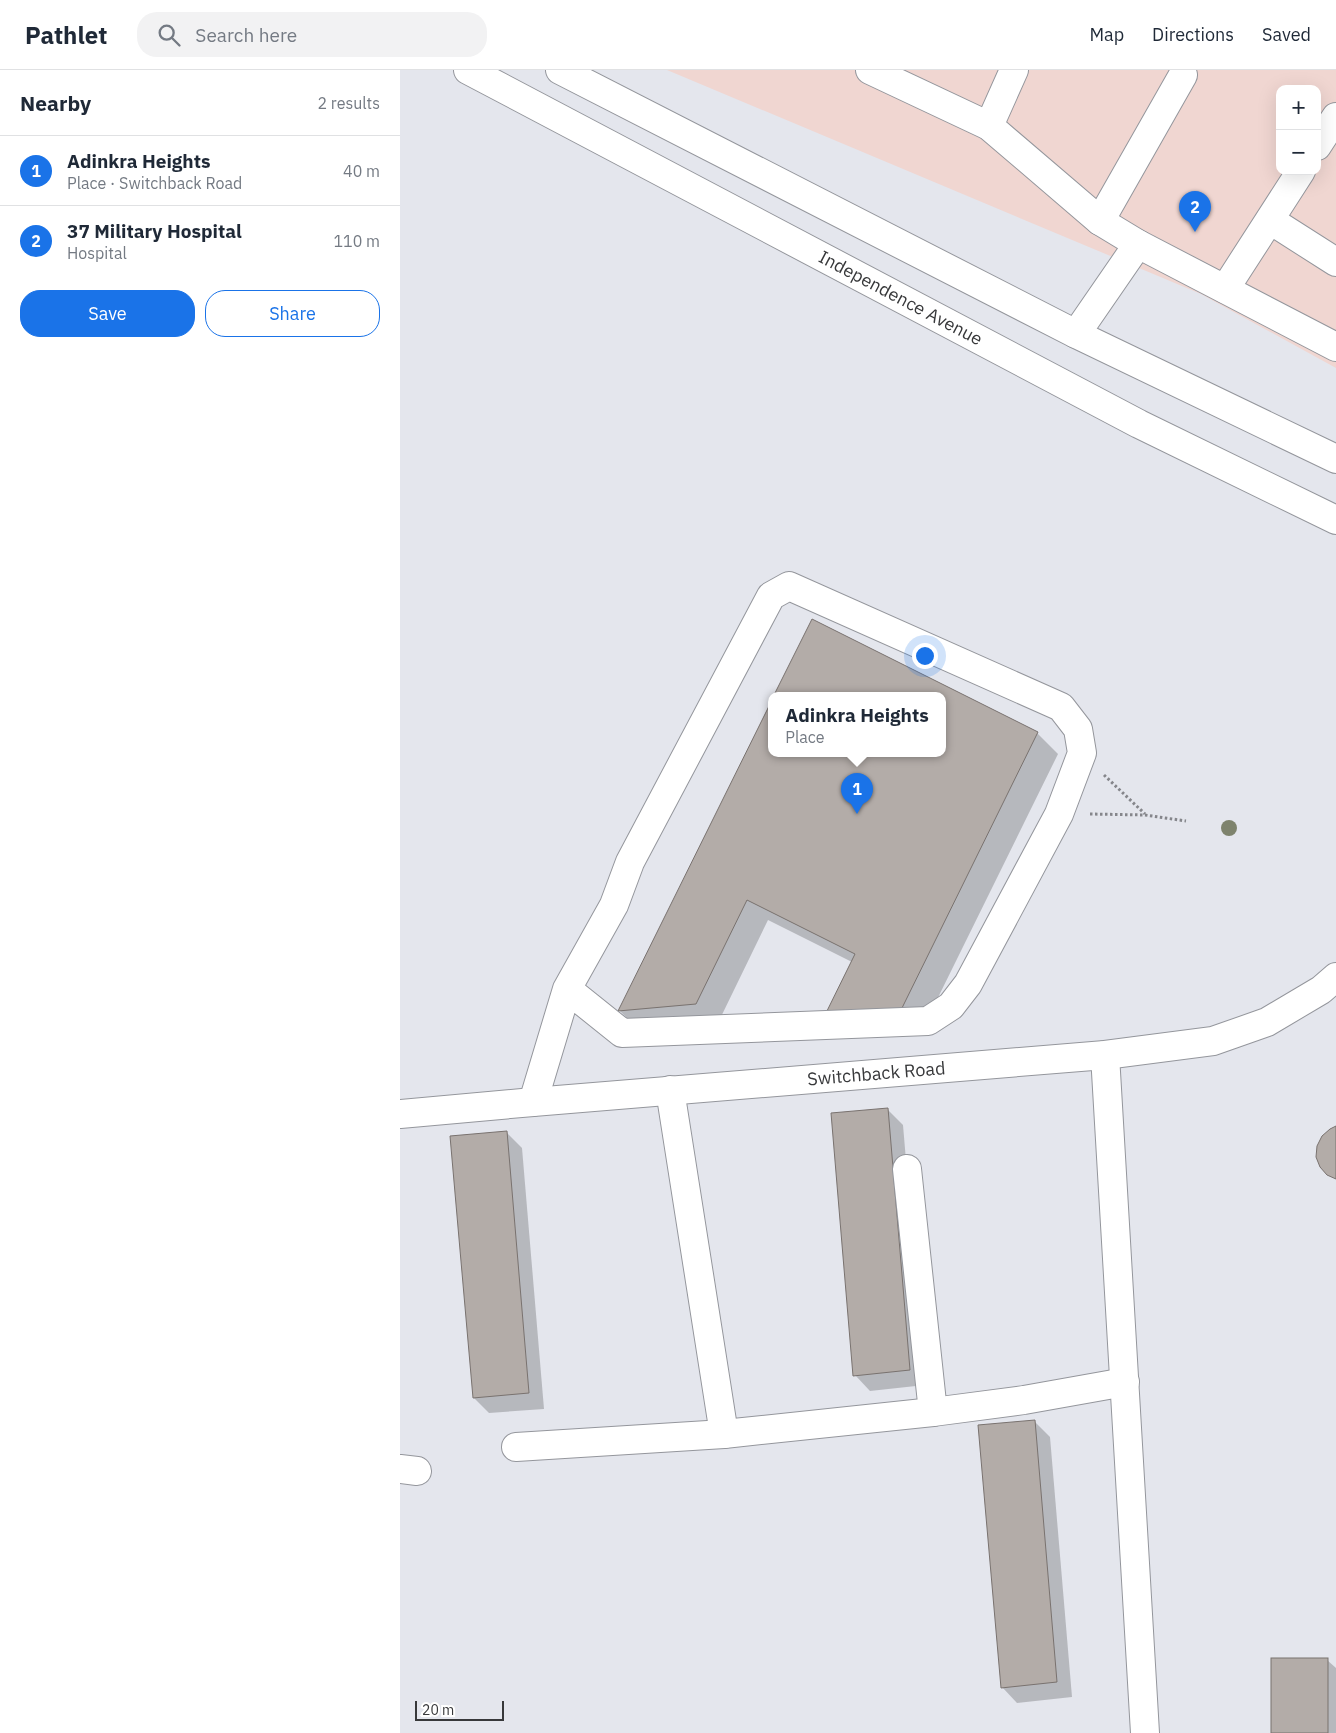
<!DOCTYPE html>
<html lang="en">
<head>
<meta charset="utf-8">
<style>
  body { margin:0; font-family:"IBM Plex Sans",sans-serif; background:#f2f2f3; color:#1f2937 }
  .controls { position:absolute; right:15px; top:15px; display:grid; overflow:hidden; border-radius:10px; box-shadow:0 5px 20px #0002 }
  .controls button { width:45px; height:45px; display:grid; place-items:center; padding:0; border:0; border-bottom:1px solid #e0e1e3; background:#fff; color:#1f2937; font:25px sans-serif }
  .scale { position:absolute; left:15px; bottom:12px; width:89px; box-sizing:border-box; padding-left:5px; border:2px solid #37383a; border-top:0; font-size:14px; line-height:18px; white-space:nowrap; color:#37383a; -webkit-text-stroke:4px #fff; paint-order:stroke }
  .you { position:absolute; left:524px; top:585px; width:18px; height:18px; margin:-12px; border:4px solid #fff; border-radius:50%; background:#1a73e8; box-shadow:0 0 0 8px #1a73e833 }
  .badge { display:grid; place-items:center; width:32px; height:32px; border-radius:50%; background:#1a73e8; color:#fff; font-size:16px; font-weight:700 }
  .pin { position:absolute; translate:-50% -41px; filter:drop-shadow(0 1px 2px #0008) }
  .pin::after { content:''; position:absolute; top:26px; width:18px; height:15px; background:inherit; clip-path:polygon(0 0,100% 0,50% 100%) }
  .popup { position:absolute; left:368px; top:622px; width:178px; height:65px; box-sizing:border-box; display:grid; place-content:center; border-radius:10px; background:#fff; filter:drop-shadow(0 1px 4px #0005); font-size:16px; white-space:nowrap; color:#747a83 }
  .popup b { font-size:19px; color:#1f2937 }
  .popup::after { content:''; position:absolute; left:50%; top:100%; margin-left:-10px; border:10px solid transparent; border-top-color:#fff }
  .list { margin:0; padding:0; list-style:none }
  h2 { display:flex; justify-content:space-between; align-items:center; height:65px; margin:0; padding:0 20px; font-size:21px }
  h2 small { font-size:16px; font-weight:400; color:#747a83 }
  .list li { display:grid; grid-template-columns:32px 1fr auto; gap:15px; align-items:center; box-sizing:border-box; height:70px; padding:0 20px; border-top:1px solid #e0e1e3 }
  .list b { display:block; font-size:19px; white-space:nowrap }
  .list p { margin:0; font-size:16px; white-space:nowrap; color:#747a83 }
  .list em { font-size:16px; font-style:normal; color:#747a83 }
  .actions { display:flex; gap:10px; padding:15px 20px }
  .actions a { flex:1; padding:11px 0; border:1px solid #1a73e8; border-radius:20px; text-align:center; font-size:18px; color:#1a73e8 }
  .actions .main { background:#1a73e8; color:#fff }
  .icon { flex:none; width:28px; height:28px; fill:none; stroke:currentColor; stroke-width:2; stroke-linecap:round; stroke-linejoin:round }
  .map { position:relative; flex:none; width:936px; height:1663px; overflow:hidden }
  header { display:flex; align-items:center; gap:30px; box-sizing:border-box; height:70px; padding:0 25px; background:#fff; border-bottom:1px solid #e0e1e3 }
  header strong { font-size:24px }
  nav { display:flex; gap:28px; margin-inline-start:auto; font-size:18px }
  .search { width:350px; height:45px; background:#f2f2f3; display:flex; align-items:center; gap:12px; box-sizing:border-box; padding:0 18px; border-radius:20px; color:#747a83; font-size:19px }
  main { display:flex }
  aside { flex:1; background:#fff }
  .map>svg:first-child { display:block }
  .medical { fill:#f0d6d1; fill-rule:evenodd }
  .shadow { fill:#0003 }
  .building { fill:#b3aca8; stroke:#79726f }
  .lines { fill:none; stroke-linecap:round; stroke-linejoin:round }
  .minor-casing { stroke:#94969c; stroke-width:30 }
  .highway-casing { stroke:#94969c; stroke-width:30 }
  .path { stroke:#85868b; stroke-width:3; stroke-dasharray:2.5 2.5; stroke-linecap:butt }
  .minor { stroke:#fff; stroke-width:28 }
  .highway { stroke:#fff; stroke-width:28 }
  .tree { fill:#7e836d }
  .labels { text-anchor:middle; stroke-width:5; stroke-linejoin:round; paint-order:stroke }
  .street-label { font-size:18px; fill:#37383a; stroke:#fff }
</style>
</head>
<body>
<header>
<strong>Pathlet</strong>
<div class="search"><svg class="icon" aria-label="search" viewBox="0 0 24 24"><circle cx="10" cy="10" r="6"/><path d="M15 15l6 6"/></svg>Search here</div>
<nav><a>Map</a><a>Directions</a><a>Saved</a></nav>
</header>
<main>
<aside>
<h2>Nearby<small>2 results</small></h2>
<ul class="list">
<li><span class="badge">1</span><div><b>Adinkra Heights</b><p>Place · Switchback Road</p></div><em>40 m</em></li>
<li><span class="badge">2</span><div><b>37 Military Hospital</b><p>Hospital</p></div><em>110 m</em></li>
</ul>
<div class="actions"><a class="main">Save</a><a>Share</a></div>
</aside>
<div class="map">
<svg width="936" height="1663" viewBox="0 0 936 1663">
  <rect width="100%" height="100%" fill="#e4e6ed"/>
  <!-- medical -->
  <path class="medical" d="M 267,0 L 936,0 L 936,298 L 801,224 ZM 880,19 L 917,19 L 917,101 L 880,101 Z"/>
  <!-- shadow -->
  <g class="shadow">
    <path d="M 412,551 L 637,663 L 658,684 L 522,960 L 452,892 L 368,850 L 317,955 L 240,961 L 220,941 L 372,633 L 372,683 L 542,683 L 542,625 L 376,625 Z"/>
    <path d="M 487,1039 L 503,1055 L 525,1315 L 470,1321 L 455,1305 Z"/>
    <path d="M 106,1062 L 122,1078 L 144,1339 L 89,1343 L 74,1328 Z"/>
    <path d="M 634,1351 L 650,1367 L 672,1627 L 617,1633 L 602,1617 Z"/>
    <path d="M 927,1590 L 936,1598 L 936,1663 L 873,1663 Z"/>
  </g>
  <!-- building -->
  <g class="building">
    <path d="M 412,549 L 638,662 L 501,940 L 424,947 L 455,884 L 347,830 L 296,934 L 218,941 L 372,630 L 372,683 L 542,683 L 542,625 L 374,625 Z"/>
    <path d="M 488,1038 L 510,1300 L 453,1306 L 431,1043 Z"/>
    <path d="M 936,1056 L 936,1109 L 927,1105 L 920,1097 L 916,1087 L 917,1076 L 922,1066 L 930,1059 Z"/>
    <path d="M 107,1061 L 129,1323 L 73,1328 L 50,1066 Z"/>
    <path d="M 635,1350 L 657,1612 L 601,1618 L 578,1355 Z"/>
    <rect x="871" y="1588" width="57" height="75"/>
  </g>
  <g class="lines">
    <defs>
      <g id="minor">
        <path d="M 470,0 L 589,56 L 700,151 L 738,174 L 936,277"/>
        <path d="M 589,56 L 614,0"/>
        <path d="M 917,76 L 936,47"/>
        <path d="M 870,150 L 936,192"/>
        <path d="M 700,151 L 783,5"/>
        <path d="M 825,219 L 901,101"/>
        <path d="M 676,264 L 738,174"/>
        <path d="M 705,985 L 745,1663"/>
        <path d="M 270,1020 L 324,1364"/>
        <path d="M 133,1032 L 167,919 L 214,835 L 230,792 L 371,526 L 389,516 L 661,637 L 678,659 L 682,683 L 659,744 L 568,914 L 551,936 L 528,951 L 222,963 L 167,919"/>
        <path id="s1" d="M 0,1044 L 133,1032 L 705,985 L 813,971 L 867,952 L 921,920 L 936,907"/>
        <path d="M 507,1099 L 533,1342"/>
        <path d="M 116,1377 L 324,1364 L 533,1342 L 624,1330 L 725,1312"/>
        <path d="M 0,1399 L 17,1401"/>
      </g>
      <g id="highway">
        <path id="s2" d="M 68,0 L 739,354 L 936,450"/>
        <path d="M 160,0 L 676,264 L 936,389"/>
      </g>
    </defs>
    <!-- minor casing -->
    <use href="#minor" class="minor-casing"/>
    <!-- highway casing -->
    <use href="#highway" class="highway-casing"/>
    <!-- path -->
    <g class="path">
      <path d="M 704,705 L 745,744"/>
      <path d="M 690,744 L 745,745 L 786,751"/>
    </g>
    <!-- minor -->
    <use href="#minor" class="minor"/>
    <!-- highway -->
    <use href="#highway" class="highway"/>
  </g>
  <!-- trees -->
  <circle class="tree" cx="829" cy="758" r="8"/>
  <g class="labels">
    <!-- street labels -->
    <g class="street-label">
      <text dy="6" stroke="none"><textPath href="#s2" startOffset="489">Independence Avenue</textPath></text>
      <text dy="6" stroke="none"><textPath href="#s1" startOffset="478">Switchback Road</textPath></text>
    </g>
  </g>
</svg>
<div class="controls">
<button>+</button>
<button>−</button>
</div>
<div class="scale">20 m</div>
<div class="you"></div>
<div class="pin badge" style="left:457px;top:744px">1</div>
<div class="popup"><b>Adinkra Heights</b>Place</div>
<div class="pin badge" style="left:795px;top:162px">2</div>
</div>
</main>
</body>
</html>
